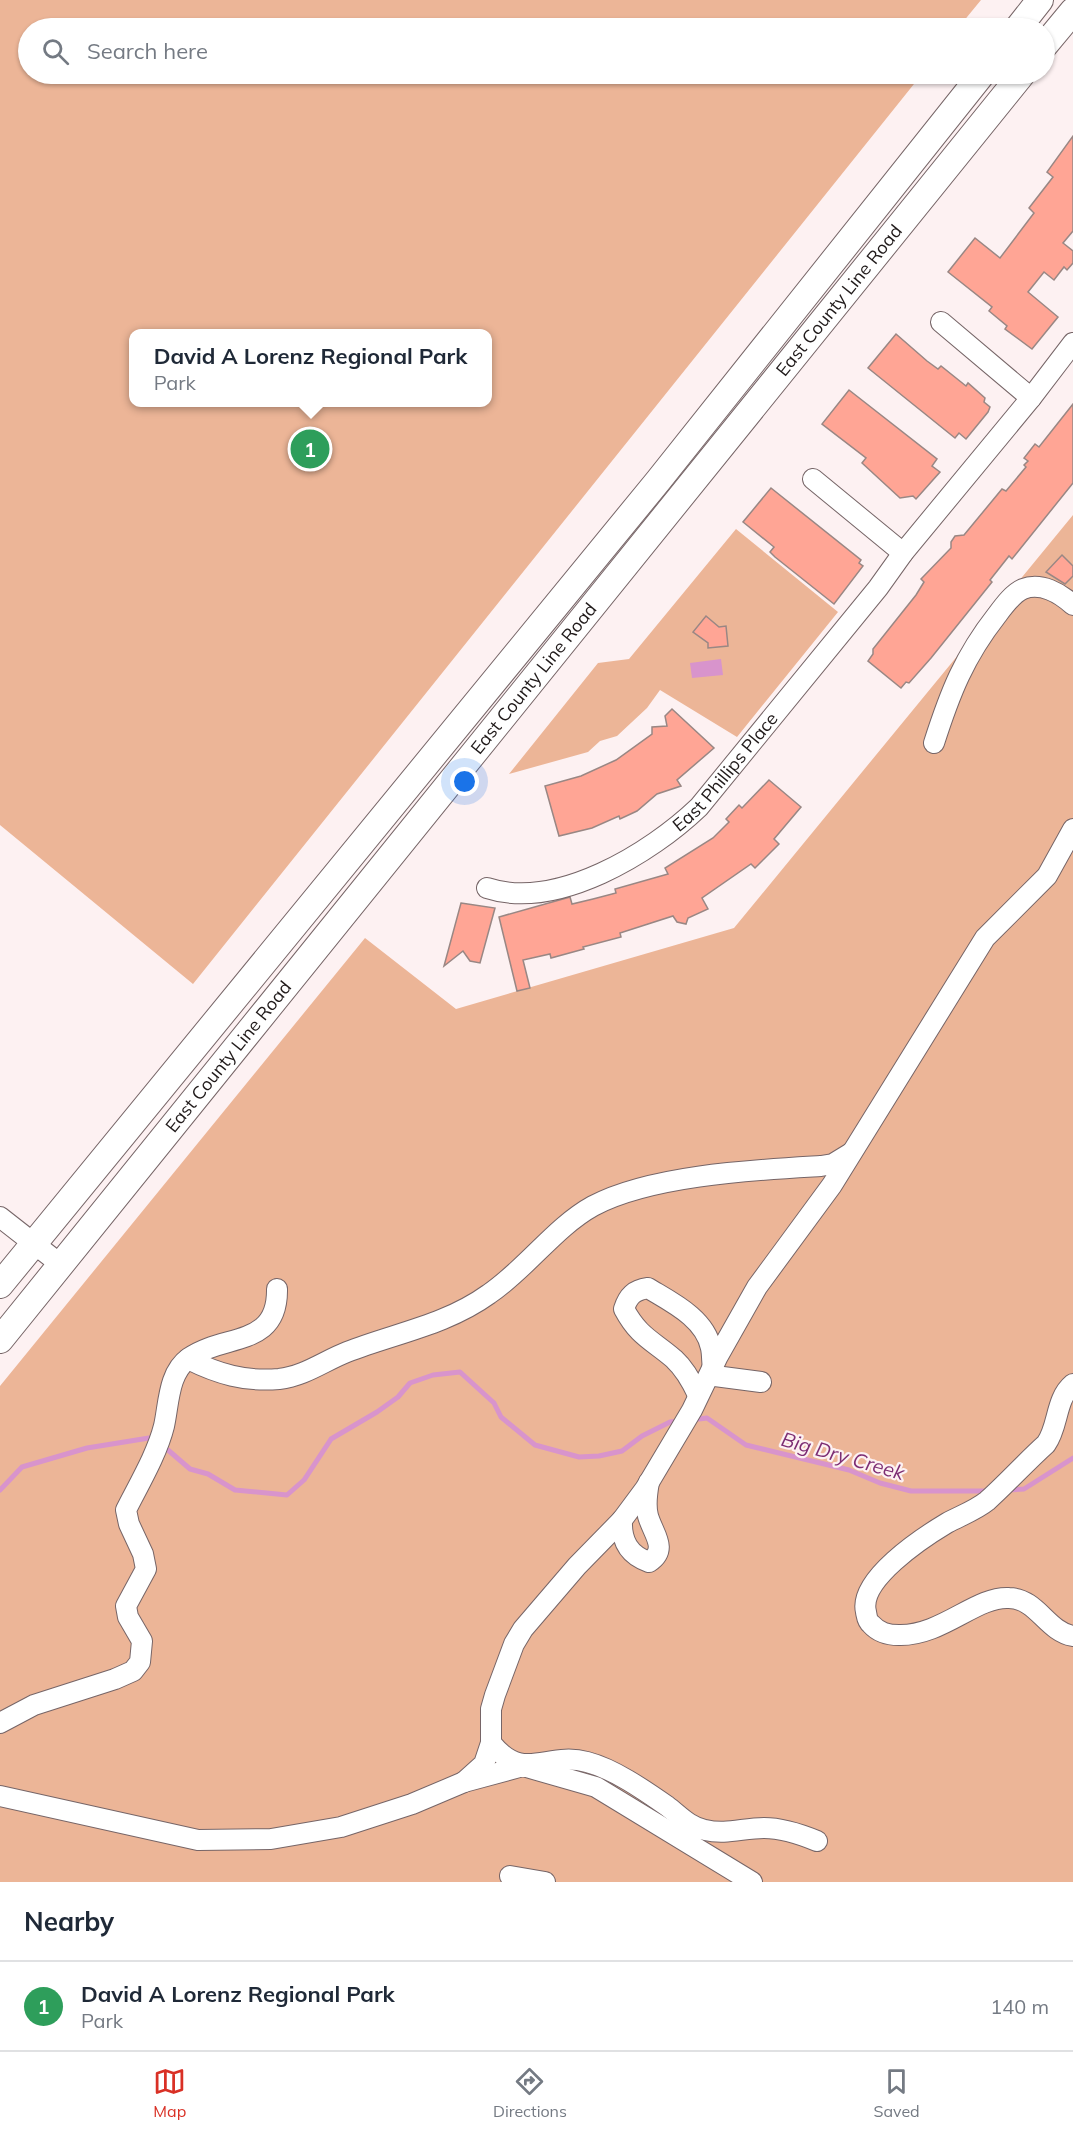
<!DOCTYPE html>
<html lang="en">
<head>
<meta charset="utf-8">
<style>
  body { margin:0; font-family:Mulish,sans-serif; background:#f2f2f3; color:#1f2937 }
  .you { position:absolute; left:465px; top:782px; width:21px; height:21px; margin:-15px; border:4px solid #fff; border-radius:50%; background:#1a73e8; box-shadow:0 0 0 9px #1a73e833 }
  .badge { display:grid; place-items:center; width:39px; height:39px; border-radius:50%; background:#d93025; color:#fff; font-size:20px; font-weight:700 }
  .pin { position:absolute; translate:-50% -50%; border:3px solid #fff; box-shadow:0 2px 6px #0006 }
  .popup { position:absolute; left:129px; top:329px; width:363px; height:78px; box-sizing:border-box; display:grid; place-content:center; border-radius:12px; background:#fff; filter:drop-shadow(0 2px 4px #0005); font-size:20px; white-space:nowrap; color:#747a83 }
  .popup b { font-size:22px; color:#1f2937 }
  .popup::after { content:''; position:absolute; left:50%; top:100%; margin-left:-12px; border:12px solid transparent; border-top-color:#fff }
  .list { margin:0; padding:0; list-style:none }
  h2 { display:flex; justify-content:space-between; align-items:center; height:78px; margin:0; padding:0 24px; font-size:26px }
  h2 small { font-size:20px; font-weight:400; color:#747a83 }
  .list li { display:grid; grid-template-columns:39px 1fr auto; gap:18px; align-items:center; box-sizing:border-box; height:90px; padding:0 24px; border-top:2px solid #e0e1e3 }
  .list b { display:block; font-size:22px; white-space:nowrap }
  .list p { margin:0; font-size:20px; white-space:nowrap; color:#747a83 }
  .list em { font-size:20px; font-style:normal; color:#747a83 }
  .icon { flex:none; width:33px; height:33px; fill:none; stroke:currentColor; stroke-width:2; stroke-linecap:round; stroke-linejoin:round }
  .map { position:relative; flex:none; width:1073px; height:1882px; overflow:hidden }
  .search { position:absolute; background:#fff; box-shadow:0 2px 4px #0004; left:18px; right:18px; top:18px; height:66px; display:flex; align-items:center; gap:15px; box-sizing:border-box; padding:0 21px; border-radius:33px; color:#747a83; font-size:22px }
  .sheet { height:168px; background:#fff }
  nav { display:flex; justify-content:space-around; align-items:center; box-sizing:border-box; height:84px; border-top:2px solid #e0e1e3; background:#fff; font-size:16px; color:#747a83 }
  nav a { display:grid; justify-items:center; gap:3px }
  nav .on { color:#d93025 }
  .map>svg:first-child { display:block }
  .green { fill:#ecb597; fill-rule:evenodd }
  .water { fill:#d894cc }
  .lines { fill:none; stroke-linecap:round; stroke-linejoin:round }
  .stream { stroke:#d894cc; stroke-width:5 }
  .building { fill:#ffa595; stroke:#998784; stroke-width:1.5 }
  .minor-casing { stroke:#766567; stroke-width:22 }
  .major-casing { stroke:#766567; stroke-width:28 }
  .minor { stroke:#fff; stroke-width:20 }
  .major { stroke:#fff; stroke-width:26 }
  .labels { text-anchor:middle; stroke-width:4.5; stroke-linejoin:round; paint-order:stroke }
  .street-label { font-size:18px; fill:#201a1a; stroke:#fdf1f2 }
  .water-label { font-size:20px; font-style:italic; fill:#7d2d73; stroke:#fdf1f2 }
</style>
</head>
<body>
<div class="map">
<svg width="1073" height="1882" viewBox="0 0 1073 1882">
  <rect width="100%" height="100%" fill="#fdf1f2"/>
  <!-- green -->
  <g class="green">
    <path d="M 0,0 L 981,0 L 958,28 L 28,28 L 28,74 L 922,74 L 193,984 L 0,825 ZM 133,334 L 487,334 L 487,402 L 133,402 Z"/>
    <path d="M 1073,515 L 1073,1882 L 0,1882 L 0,1386 L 365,938 L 456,1009 L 734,928 Z"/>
    <path d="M 736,529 L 838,612 L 737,737 L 660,690 L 647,708 L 617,736 L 600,741 L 588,752 L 509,774 L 598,663 L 629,659 Z"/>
  </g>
  <!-- water -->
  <path class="water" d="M 721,659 L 723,675 L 692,678 L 690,663 Z"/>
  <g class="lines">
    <!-- stream -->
    <g class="stream">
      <path d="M 699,1419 L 707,1418 L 746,1445 L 849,1470 L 880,1483 L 911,1491 L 988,1491"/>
      <path d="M 168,1450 L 190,1469 L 208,1474 L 235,1490 L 287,1495 L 304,1480 L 331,1439 L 377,1412 L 398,1397 L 410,1383 L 433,1375 L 460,1372 L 494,1403 L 501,1417 L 535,1445 L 579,1457 L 599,1456 L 622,1451 L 642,1436 L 670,1422 L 679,1421"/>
      <path d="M 0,1490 L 22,1467 L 87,1448 L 149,1438"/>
      <path d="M 1008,1490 L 1024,1489 L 1073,1458"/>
    </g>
  </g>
  <!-- building -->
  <g class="building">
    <path d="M 1073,136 L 1073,231 L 1063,243 L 1073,251 L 1073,263 L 1067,270 L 1064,267 L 1054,280 L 1044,272 L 1028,292 L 1058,317 L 1032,349 L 1005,329 L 1007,326 L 989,311 L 992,307 L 948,272 L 975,238 L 1000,258 L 1034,213 L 1029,208 L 1053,177 L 1047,172 Z"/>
    <path d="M 896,334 L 927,361 L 938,369 L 941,366 L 966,386 L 968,383 L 985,398 L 984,402 L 990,407 L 988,412 L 966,439 L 959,433 L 955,438 L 868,368 Z"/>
    <path d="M 849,390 L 937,459 L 932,466 L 940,472 L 916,499 L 913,496 L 900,498 L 862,463 L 866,458 L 822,424 Z"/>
    <path d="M 1073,404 L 1073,483 L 1012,559 L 1009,556 L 990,580 L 992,582 L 931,658 L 909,683 L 906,682 L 901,688 L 868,661 L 873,654 L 873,649 L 916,595 L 924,582 L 921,579 L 951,548 L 951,542 L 955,536 L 964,535 L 1002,489 L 1006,491 L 1026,467 L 1024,465 L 1028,461 L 1024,458 L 1035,444 L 1039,447 Z"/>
    <path d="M 771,488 L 861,560 L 859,563 L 863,566 L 834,604 L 775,557 L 770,552 L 774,547 L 743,522 Z"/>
    <path d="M 1062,555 L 1073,566 L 1073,576 L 1065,584 L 1046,572 Z"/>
    <path d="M 706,616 L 719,627 L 726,626 L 728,646 L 708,648 L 708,643 L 693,632 Z"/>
    <path d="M 672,709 L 714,748 L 677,780 L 681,786 L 657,794 L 637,811 L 620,819 L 619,816 L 592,828 L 559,836 L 545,786 L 581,776 L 616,760 L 652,734 L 652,727 L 667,726 L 665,716 Z"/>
    <path d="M 769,780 L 801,807 L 774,839 L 779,844 L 755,868 L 751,864 L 702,898 L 708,909 L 688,918 L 686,924 L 677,922 L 673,916 L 620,933 L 621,937 L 583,947 L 584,949 L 551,958 L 550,954 L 523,960 L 530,988 L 517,991 L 499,917 L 570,897 L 572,904 L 593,899 L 616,893 L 615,889 L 668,874 L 665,868 L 713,838 L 729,822 L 726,819 L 739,805 L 742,808 Z"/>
    <path d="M 461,903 L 495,908 L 480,963 L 470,961 L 463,951 L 444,966 Z"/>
  </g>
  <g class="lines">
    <defs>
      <g id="minor">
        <path d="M 941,322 L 1031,398"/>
        <path d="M 813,479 L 903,553"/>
        <path d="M 934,743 C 950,693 964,657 997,615 C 1003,607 1013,593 1023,589 C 1041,582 1060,593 1073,605"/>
        <path id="s1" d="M 487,888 C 557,911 651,853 699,807 L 878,588 L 903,553 L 1031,398 L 1073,343"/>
        <path d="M 0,1217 L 60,1264"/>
        <path d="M 188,1359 C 218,1374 245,1382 279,1379 C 305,1376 324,1361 347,1352 C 396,1333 446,1325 489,1294 C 526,1269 555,1227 593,1206 C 651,1175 755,1170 821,1166 L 833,1164 L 851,1153"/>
        <path d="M 1073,1384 C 1055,1399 1059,1426 1046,1444 C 1026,1462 1007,1483 987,1501 C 976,1510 960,1516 947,1523 C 922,1538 858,1580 866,1612 C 867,1617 867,1621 871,1624 C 879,1633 888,1635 899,1635 C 942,1636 976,1596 1009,1598 C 1038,1599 1046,1631 1073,1636"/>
        <path d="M 698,1395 C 692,1382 685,1369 674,1359 C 652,1340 639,1337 624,1309 C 628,1296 634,1290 648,1288 C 671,1302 705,1318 711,1348 C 713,1357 711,1367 715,1376 L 761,1382"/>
        <path d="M 622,1520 C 621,1541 629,1555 649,1562 C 669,1549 653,1534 648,1516 C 645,1505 647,1493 649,1482"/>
        <path d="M 0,1723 L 34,1705 L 115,1679 L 133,1671 L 140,1662 L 142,1641 L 128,1617 L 126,1606 L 146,1569 L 143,1554 L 129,1524 L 126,1510 C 139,1484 157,1454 164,1426 C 169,1404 168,1373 189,1358 C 225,1333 278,1348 277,1289"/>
        <path d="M 491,1743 C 524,1784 546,1751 587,1762 C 614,1769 644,1790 667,1806 C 679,1815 689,1827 705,1830 C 726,1835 743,1828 764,1828 C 782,1828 800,1834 817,1841"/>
        <path d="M 464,1782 L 484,1764 L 491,1743 L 491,1709 L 495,1695 L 514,1644 L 523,1629 L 577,1566 L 622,1520 L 645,1489 L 692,1410 L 718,1356 L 757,1287 L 832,1185 L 985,938 L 1047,876 L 1073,829"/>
        <path d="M 0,1796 L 198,1840 L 271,1839 L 341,1827 L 412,1804 L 464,1782 L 523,1766 L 596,1787 L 752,1882"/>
        <path d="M 510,1876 L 545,1882"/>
      </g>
      <g id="major">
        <path d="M 1018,28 L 1040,0"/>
        <path d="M 1044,46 L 1073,11"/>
        <path d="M 0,1285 L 658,481 L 982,74"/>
        <path id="s2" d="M 0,1340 L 1022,74"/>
      </g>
    </defs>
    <!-- minor casing -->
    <use href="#minor" class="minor-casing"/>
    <!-- major casing -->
    <use href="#major" class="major-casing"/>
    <!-- minor -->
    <use href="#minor" class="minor"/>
    <!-- major -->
    <use href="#major" class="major"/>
  </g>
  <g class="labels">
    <!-- street labels -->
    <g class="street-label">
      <text dy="6" stroke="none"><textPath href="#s2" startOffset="1336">East County Line Road</textPath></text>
      <text dy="6" stroke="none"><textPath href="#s2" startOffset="850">East County Line Road</textPath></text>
      <text dy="6" stroke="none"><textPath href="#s1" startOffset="280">East Phillips Place</textPath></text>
      <text dy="6" stroke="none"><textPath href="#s2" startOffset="364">East County Line Road</textPath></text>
    </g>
    <!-- water labels -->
    <g class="water-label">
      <text transform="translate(843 1456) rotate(16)" y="7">Big Dry Creek</text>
    </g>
  </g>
</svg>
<div class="you"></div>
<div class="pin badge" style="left:310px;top:449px;background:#2e9e5b">1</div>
<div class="popup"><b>David A Lorenz Regional Park</b>Park</div>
<div class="search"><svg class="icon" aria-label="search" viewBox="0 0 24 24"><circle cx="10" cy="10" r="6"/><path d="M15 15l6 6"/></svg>Search here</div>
</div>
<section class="sheet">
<h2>Nearby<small></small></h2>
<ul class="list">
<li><span class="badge" style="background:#2e9e5b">1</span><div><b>David A Lorenz Regional Park</b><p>Park</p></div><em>140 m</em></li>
</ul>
</section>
<nav>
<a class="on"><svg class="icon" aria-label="map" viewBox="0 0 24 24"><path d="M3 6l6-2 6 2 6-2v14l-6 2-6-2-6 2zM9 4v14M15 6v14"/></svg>Map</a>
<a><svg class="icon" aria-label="directions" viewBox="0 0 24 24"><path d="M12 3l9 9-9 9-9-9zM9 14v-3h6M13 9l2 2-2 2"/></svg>Directions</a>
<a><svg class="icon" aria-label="saved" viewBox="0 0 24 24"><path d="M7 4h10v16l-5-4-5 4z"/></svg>Saved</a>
</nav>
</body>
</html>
